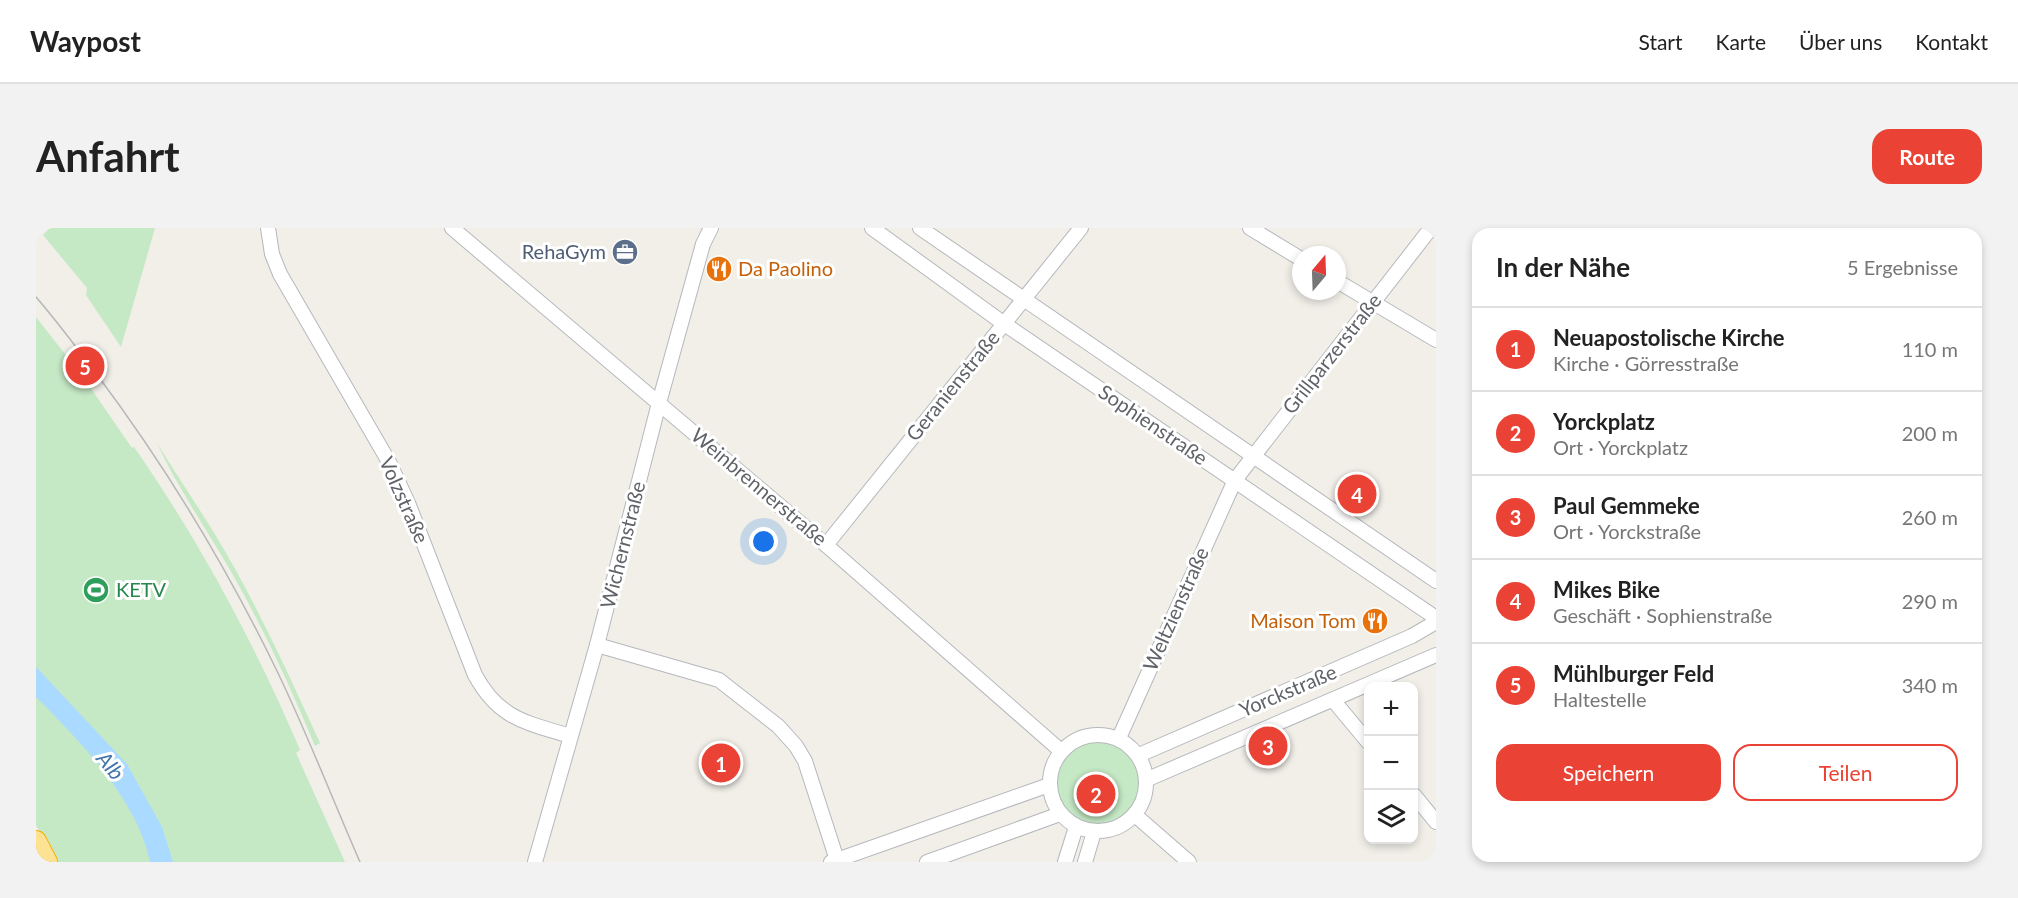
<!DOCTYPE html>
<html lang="de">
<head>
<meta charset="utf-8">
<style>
  body { margin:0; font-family:Lato,sans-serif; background:#f2f2f2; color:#222 }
  .controls { position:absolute; right:18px; bottom:18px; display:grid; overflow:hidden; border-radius:12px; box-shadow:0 3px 9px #0003 }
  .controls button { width:54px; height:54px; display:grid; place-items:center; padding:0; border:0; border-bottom:2px solid #e0e0e0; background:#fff; color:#222; font:30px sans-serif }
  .compass { position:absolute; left:1256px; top:18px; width:54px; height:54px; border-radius:50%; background:#fff; box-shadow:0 3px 9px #0003; rotate:19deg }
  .you { position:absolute; left:728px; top:314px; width:21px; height:21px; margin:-15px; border:4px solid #fff; border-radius:50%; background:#1a73e8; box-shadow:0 0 0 9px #1a73e833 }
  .badge { display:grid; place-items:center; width:39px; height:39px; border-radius:50%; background:#ea4335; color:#fff; font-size:20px; font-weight:700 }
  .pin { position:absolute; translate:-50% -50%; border:3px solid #fff; box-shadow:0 2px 6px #0006 }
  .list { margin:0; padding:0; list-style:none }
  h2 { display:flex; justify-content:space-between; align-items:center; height:78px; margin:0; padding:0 24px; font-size:26px }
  h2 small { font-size:20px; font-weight:400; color:#767676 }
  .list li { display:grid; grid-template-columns:39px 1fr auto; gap:18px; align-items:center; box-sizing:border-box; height:84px; padding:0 24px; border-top:2px solid #e0e0e0 }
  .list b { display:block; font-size:22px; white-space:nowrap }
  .list p { margin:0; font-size:20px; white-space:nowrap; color:#767676 }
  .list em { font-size:20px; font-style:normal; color:#767676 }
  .actions { display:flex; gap:12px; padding:18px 24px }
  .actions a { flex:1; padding:14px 0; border:2px solid #ea4335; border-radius:18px; text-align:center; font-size:21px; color:#ea4335 }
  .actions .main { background:#ea4335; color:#fff }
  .icon { flex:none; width:33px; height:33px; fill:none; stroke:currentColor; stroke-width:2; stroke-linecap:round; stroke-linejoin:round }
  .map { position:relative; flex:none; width:1400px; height:634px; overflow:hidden; border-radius:18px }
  header { display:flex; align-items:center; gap:36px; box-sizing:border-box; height:84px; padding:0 30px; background:#fff; border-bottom:2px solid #e0e0e0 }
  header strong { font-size:28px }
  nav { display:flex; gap:33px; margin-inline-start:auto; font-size:21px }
  .intro { display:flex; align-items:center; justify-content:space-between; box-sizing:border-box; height:144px; padding:0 36px }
  h1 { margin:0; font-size:42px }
  .button { padding:15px 27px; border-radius:18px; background:#ea4335; color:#fff; font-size:21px; font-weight:700 }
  main { display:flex; gap:36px; padding:0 36px }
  aside { flex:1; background:#fff; border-radius:18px; box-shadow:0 3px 9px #0003 }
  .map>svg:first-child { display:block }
  .green { fill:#c5e8c5 }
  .water { fill:#aadaff }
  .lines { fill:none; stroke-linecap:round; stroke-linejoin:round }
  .minor-casing { stroke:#b5b8bc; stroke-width:16 }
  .highway-casing { stroke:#f9ab00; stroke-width:22 }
  .minor { stroke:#fff; stroke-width:14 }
  .highway { stroke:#fde293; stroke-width:20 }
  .tram { stroke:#b6b7b8; stroke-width:1.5 }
  .labels { text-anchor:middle; stroke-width:6; stroke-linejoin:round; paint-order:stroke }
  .service-label { font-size:20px; fill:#4e5e75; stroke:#fff; text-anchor:end }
  .food-label { font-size:20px; fill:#c56008; stroke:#fff; text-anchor:start }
  .street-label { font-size:20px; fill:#5f6368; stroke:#fff }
  .leisure-label { font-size:20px; fill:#27864d; stroke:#fff; text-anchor:start }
  .water-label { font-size:21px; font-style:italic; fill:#4174aa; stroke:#fff }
</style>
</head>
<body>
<header>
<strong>Waypost</strong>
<nav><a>Start</a><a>Karte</a><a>Über uns</a><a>Kontakt</a></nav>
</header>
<div class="intro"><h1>Anfahrt</h1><a class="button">Route</a></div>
<main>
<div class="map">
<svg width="1400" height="634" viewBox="0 0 1400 634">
  <rect width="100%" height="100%" fill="#f1efe8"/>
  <!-- green -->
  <g class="green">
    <path d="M 14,0 L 119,0 L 85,119 L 50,67 L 51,60 L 7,7 Z"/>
    <path d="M 0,89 L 47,149 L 96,220 L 98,219 C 164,314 219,416 264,522 L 260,525 L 309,634 L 18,634 L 0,597 Z"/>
    <path d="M 121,215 C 140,246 161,277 180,308 C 220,374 252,445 284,515 L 279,518 C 255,460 228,402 197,347 C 172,303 142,261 121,215 Z"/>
    <circle cx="1062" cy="555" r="41"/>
  </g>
  <!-- water -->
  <path class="water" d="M 0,439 L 91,536 L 126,599 L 137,634 L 114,634 C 101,571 44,513 0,469 Z"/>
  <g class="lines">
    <defs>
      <g id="minor">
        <path d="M 232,0 L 236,26 L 244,46 L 353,234 L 372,275 L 439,447 C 463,491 489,494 534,508"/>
        <path d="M 416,0 L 790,317 L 1025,523"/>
        <path d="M 836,0 L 967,95 L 1400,390"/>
        <path d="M 884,0 L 1400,353"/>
        <path d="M 1214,0 L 1265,31"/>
        <path d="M 1301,53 L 1400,112"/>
        <path d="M 790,317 L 1045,0"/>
        <path d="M 561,417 L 683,452 L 742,498 L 760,518 L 769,533 L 801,632"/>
        <path d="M 1297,472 L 1332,514"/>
        <circle cx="1062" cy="555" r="48"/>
        <path d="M 1083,510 L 1199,252 L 1395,0"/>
        <path d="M 1103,527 L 1376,408 L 1400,394"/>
        <path d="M 1112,551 L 1400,427"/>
        <path d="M 1378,567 L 1400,594"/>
        <path d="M 1099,587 L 1153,634"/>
        <path d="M 499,634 L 561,417 L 623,175 L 667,16 L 675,0"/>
        <path d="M 795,634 L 1013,557"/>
        <path d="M 891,634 L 1024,586"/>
        <path d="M 1029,634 L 1040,599"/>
        <path d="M 1049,634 L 1058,604"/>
      </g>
      <path id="highway" d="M 0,613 L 11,634"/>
    </defs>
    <!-- minor casing -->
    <use href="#minor" class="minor-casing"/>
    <!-- highway casing -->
    <use href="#highway" class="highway-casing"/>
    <!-- minor -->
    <use href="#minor" class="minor"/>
    <!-- highway -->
    <use href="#highway" class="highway"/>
    <!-- tram -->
    <path class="tram" d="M 0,69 C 21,93 40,119 59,144 C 129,237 190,338 241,443 C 271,505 296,570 324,634"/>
  </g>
  <!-- icons -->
  <defs>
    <symbol id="office-disc" viewBox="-11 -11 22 22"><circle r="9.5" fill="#5c6f8a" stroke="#fff"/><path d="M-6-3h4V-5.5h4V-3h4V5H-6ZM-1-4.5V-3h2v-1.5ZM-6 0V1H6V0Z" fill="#fff"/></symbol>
    <symbol id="restaurant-disc" viewBox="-11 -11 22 22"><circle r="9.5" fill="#e8710a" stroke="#fff"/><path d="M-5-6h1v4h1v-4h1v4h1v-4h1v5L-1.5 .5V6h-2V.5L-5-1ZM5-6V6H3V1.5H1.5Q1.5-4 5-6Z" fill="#fff"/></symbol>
    <symbol id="stadium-disc" viewBox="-11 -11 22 22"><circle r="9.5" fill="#2e9e5b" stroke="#fff"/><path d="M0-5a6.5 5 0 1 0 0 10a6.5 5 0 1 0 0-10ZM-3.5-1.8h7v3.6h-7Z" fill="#fff"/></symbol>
  </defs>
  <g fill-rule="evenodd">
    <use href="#office-disc" x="574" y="9" width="30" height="30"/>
    <use href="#restaurant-disc" x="668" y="26" width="30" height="30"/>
    <use href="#stadium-disc" x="45" y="347" width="30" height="30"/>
    <use href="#restaurant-disc" x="1324" y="378" width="30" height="30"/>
  </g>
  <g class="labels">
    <!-- service labels -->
    <g class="service-label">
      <text x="570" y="31">RehaGym</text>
    </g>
    <!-- food labels -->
    <g class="food-label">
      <text x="702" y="48">Da Paolino</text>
      <text x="1320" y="400" text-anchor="end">Maison Tom</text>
    </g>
    <!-- street labels -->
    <g class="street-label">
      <text transform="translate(1296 126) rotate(-52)" y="7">Grillparzerstraße</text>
      <text transform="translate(917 158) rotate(-51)" y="7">Geranienstraße</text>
      <text transform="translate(1117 197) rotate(34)" y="7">Sophienstraße</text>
      <text transform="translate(723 259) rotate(40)" y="7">Weinbrennerstraße</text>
      <text transform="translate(368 272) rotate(66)" y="7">Volzstraße</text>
      <text transform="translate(587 317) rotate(-76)" y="7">Wichernstraße</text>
      <text transform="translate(1140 381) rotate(-66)" y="7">Weltzienstraße</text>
      <text transform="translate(1252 463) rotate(-23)" y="7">Yorckstraße</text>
    </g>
    <!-- leisure labels -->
    <g class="leisure-label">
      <text x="80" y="369">KETV</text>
    </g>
    <!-- water labels -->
    <g class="water-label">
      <text transform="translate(74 538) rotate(50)" y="7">Alb</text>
    </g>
  </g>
</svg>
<div class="controls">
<button>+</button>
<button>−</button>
<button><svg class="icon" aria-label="layers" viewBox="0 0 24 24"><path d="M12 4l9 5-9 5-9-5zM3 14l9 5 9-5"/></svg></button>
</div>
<svg class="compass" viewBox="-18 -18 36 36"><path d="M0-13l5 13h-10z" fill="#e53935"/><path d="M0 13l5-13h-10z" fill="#767676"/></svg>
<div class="you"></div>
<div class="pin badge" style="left:685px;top:535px">1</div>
<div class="pin badge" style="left:1060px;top:566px">2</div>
<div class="pin badge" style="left:1232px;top:518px">3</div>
<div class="pin badge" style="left:1321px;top:266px">4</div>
<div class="pin badge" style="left:49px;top:138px">5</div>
</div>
<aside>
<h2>In der Nähe<small>5 Ergebnisse</small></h2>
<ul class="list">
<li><span class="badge">1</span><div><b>Neuapostolische Kirche</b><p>Kirche · Görresstraße</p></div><em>110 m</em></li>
<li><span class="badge">2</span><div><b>Yorckplatz</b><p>Ort · Yorckplatz</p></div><em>200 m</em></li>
<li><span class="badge">3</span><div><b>Paul Gemmeke</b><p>Ort · Yorckstraße</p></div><em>260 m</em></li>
<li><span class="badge">4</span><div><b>Mikes Bike</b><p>Geschäft · Sophienstraße</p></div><em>290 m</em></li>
<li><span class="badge">5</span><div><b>Mühlburger Feld</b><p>Haltestelle</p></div><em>340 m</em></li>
</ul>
<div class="actions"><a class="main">Speichern</a><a>Teilen</a></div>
</aside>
</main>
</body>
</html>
